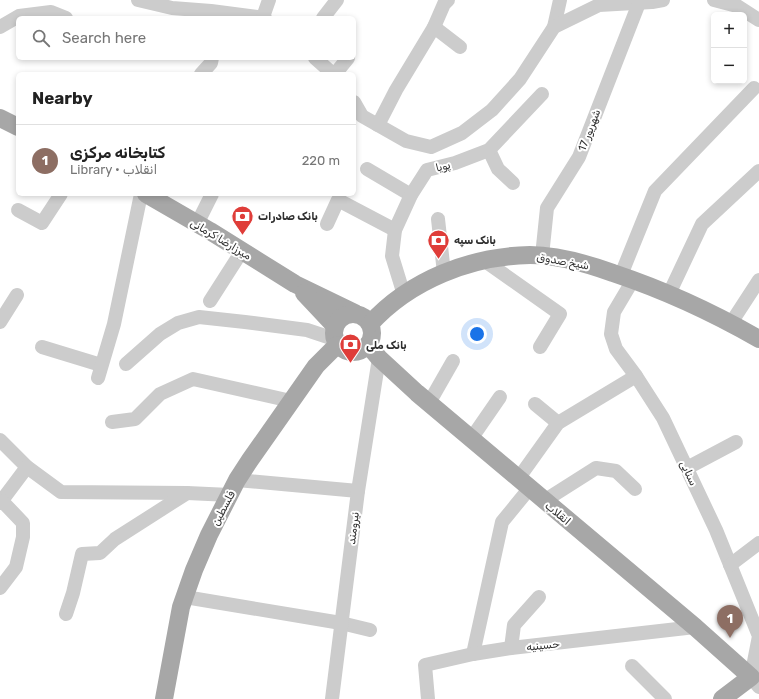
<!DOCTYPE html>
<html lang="en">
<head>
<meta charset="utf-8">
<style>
  body { margin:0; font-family:Rubik,Vazirmatn,sans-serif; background:#f6f6f6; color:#222 }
  .controls { position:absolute; right:12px; top:12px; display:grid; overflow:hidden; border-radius:6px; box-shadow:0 2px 6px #0003 }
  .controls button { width:36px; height:36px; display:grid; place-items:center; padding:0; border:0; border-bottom:1px solid #e0e0e0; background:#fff; color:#222; font:20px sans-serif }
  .you { position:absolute; left:477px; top:334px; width:14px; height:14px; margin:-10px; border:3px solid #fff; border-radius:50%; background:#1a73e8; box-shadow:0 0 0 6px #1a73e833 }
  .badge { display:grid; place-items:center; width:26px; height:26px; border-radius:50%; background:#d93025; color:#fff; font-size:13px; font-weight:700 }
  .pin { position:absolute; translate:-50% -33px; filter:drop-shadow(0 1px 2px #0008) }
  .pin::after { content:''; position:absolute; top:21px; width:14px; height:12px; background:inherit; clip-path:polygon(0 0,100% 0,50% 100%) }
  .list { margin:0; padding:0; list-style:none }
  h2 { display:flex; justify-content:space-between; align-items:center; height:52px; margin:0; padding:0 16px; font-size:17px }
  h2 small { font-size:13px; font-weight:400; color:#767676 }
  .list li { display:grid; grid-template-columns:26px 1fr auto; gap:12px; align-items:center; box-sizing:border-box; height:72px; padding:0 16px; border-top:1px solid #e0e0e0 }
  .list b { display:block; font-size:15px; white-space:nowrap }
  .list p { margin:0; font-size:13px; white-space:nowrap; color:#767676 }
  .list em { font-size:13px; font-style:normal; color:#767676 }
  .icon { flex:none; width:22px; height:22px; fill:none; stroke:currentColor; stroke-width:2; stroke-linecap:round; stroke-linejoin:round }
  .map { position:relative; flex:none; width:759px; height:699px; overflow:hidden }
  .search { position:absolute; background:#fff; box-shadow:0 2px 6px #0003; left:16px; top:16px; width:340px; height:44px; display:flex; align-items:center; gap:10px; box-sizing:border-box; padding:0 14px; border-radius:6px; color:#767676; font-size:15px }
  .panel { position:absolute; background:#fff; box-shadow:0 2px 6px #0003; left:16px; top:72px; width:340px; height:124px; border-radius:6px }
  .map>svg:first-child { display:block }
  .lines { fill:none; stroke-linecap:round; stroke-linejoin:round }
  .minor { stroke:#ccc; stroke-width:14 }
  .major { stroke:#a7a7a7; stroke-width:18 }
  .labels { text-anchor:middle; stroke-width:4; stroke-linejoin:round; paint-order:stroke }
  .street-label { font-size:11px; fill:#2f2f2f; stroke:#fff }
  .poi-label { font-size:11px; font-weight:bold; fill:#2f2f2f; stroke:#fff; text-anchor:start }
</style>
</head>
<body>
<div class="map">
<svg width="759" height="699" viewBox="0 0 759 699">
  <rect width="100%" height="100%" fill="#fff"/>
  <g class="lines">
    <!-- minor -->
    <g class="minor">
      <path d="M 138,0 L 172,8 L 211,11 L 265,18"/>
      <path d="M 714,0 L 737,6 L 759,20"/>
      <path d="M 263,17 L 269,0"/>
      <path d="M 323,18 L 337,0"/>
      <path d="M 0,27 L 19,16 L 51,12 L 66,18"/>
      <path d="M 434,27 L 460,47"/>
      <path d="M 554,27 L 560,0"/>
      <path d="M 315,58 L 333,74"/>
      <path d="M 201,74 L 211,63 L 212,58"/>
      <path d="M 335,74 L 348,58"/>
      <path d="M 354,102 L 362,116 L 406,141 L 431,147 L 462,133 L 492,110 L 520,79 L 554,27 L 599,5 L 652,2 L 663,0"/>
      <path d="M 378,125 L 396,90 L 434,27 L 444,4 L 448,0"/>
      <path d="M 489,150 L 498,169 L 513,183"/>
      <path d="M 367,169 L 411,195"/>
      <path d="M 18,210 L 42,223 L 61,194"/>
      <path d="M 438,219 L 444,273"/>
      <path d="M 197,224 L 212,194"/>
      <path d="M 327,224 L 338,200 L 395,230"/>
      <path d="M 542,256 L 547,208 L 579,157 L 639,3"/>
      <path d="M 485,261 L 560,314 L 540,347"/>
      <path d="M 621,275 L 655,191 L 754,88"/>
      <path d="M 633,280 L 614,312 L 611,334 L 616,349 L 636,376 L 663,418 L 716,530 L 759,636 L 751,677"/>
      <path d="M 669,294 L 702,224 L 759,171"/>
      <path d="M 404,295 L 392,256 L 395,230 L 411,195 L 427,170 L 455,163 L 489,150 L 542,94"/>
      <path d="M 210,301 L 242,251"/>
      <path d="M 0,322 L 17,295"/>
      <path d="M 731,323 L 759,280"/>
      <path d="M 42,347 L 101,365"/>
      <path d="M 126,364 L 160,334 L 178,323 L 199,317 L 245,322 L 307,330 L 334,339"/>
      <path d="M 98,378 L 114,324 L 141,194"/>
      <path d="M 429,403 L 453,361"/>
      <path d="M 535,404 L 558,423"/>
      <path d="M 112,422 L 135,419 L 160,394 L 193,379 L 291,401"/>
      <path d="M 471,439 L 500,397"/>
      <path d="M 0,440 L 27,467 L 61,492 L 187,493 L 230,495"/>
      <path d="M 687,468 L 736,442"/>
      <path d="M 518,479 L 558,423 L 636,376"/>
      <path d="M 237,480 L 358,491"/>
      <path d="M 544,501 L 596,468 L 616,471 L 635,489"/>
      <path d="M 0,503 L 27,467"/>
      <path d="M 730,565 L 759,543"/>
      <path d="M 0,588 L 16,567 L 23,537 L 23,523 L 2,501"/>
      <path d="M 185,597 L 341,623 L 370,630"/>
      <path d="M 66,614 L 73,593 L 82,554 L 100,553 L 115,539 L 187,493"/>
      <path d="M 511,648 L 514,625 L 539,597"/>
      <path d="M 473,654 L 502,522 L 529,489"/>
      <path d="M 632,666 L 665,699"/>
      <path d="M 751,677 L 759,687"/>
      <path d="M 332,699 L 358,491 L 379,358"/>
      <path d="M 428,699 L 425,665 L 473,654 L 511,648 L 695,627"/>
    </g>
    <!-- major -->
    <g class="major">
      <path d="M 0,118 L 18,127"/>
      <path d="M 146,194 L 210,231 L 295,284 L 355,313"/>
      <path d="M 304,293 L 335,326"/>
      <circle cx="353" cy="333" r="19"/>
      <path d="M 370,324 C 410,280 471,256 530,255 C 557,255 588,264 613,273 C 664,290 712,312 759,339"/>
      <path d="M 368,345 L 379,358 L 417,393 L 695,627 L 751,677 L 722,699"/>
      <path d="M 164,699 L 181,607 L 194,570 L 209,535 L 237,480 L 250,460 L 316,366 L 337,345"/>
    </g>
  </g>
  <!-- icons -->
  <defs>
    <symbol id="bank-pin" viewBox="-11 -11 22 30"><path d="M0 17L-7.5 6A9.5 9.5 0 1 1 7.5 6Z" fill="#df3d39" stroke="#fff"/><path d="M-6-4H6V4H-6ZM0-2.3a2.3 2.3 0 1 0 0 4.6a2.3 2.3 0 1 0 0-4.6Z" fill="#fff"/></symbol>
  </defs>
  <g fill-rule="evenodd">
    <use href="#bank-pin" x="230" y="204" width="25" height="34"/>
    <use href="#bank-pin" x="426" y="228" width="25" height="34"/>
    <use href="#bank-pin" x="338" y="332" width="25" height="34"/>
  </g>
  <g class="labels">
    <!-- street labels -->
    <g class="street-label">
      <text transform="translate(589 130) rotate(-69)" y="4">17 شهریور</text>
      <text transform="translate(443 166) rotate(-14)" y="4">پویا</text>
      <text transform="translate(221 239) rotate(31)" y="4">میرزارضا کرمانی</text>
      <text transform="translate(563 261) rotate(10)" y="4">شیخ صدوق</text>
      <text transform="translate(689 473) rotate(65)" y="4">سنایی</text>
      <text transform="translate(223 508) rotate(-62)" y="4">فلسطین</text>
      <text transform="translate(558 513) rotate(40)" y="4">انقلاب</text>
      <text transform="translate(353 528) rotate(-83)" y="4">نیرومند</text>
      <text transform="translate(543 645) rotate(-6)" y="4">حسینیه</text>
    </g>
    <!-- poi labels -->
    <g class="poi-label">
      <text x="258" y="220">بانک صادرات</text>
      <text x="454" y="244">بانک سپه</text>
      <text x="366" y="349">بانک ملی</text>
    </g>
  </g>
</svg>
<div class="controls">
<button>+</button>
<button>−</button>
</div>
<div class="you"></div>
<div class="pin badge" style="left:730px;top:638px;background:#8d6e63">1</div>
<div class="search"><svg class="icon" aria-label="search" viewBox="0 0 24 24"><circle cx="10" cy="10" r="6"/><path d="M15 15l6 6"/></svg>Search here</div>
<section class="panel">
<h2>Nearby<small></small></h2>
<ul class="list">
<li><span class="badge" style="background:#8d6e63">1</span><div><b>کتابخانه مرکزی</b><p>Library · انقلاب</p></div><em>220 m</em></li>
</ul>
</section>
</div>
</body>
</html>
